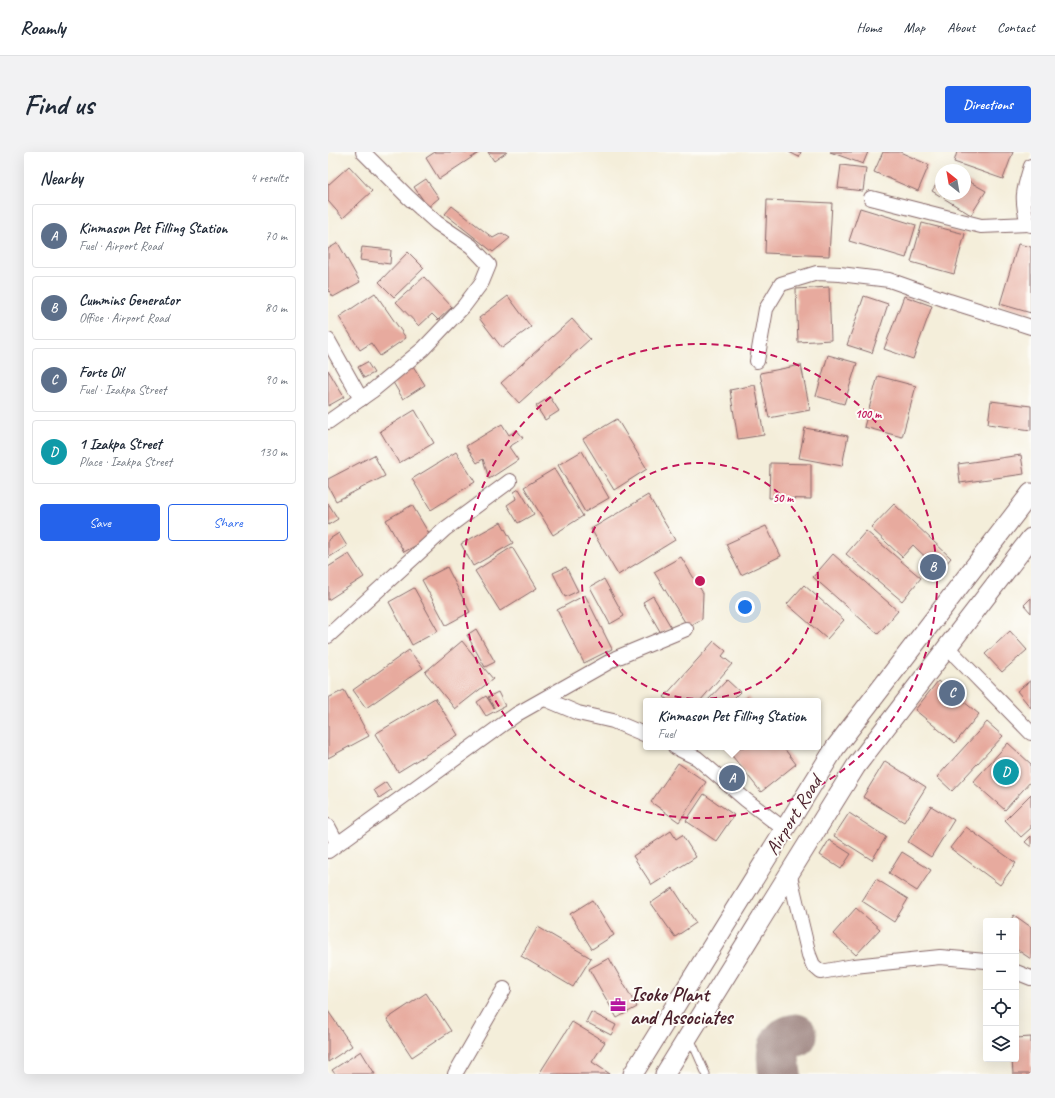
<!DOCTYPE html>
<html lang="en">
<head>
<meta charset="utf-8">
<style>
  body { margin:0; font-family:Caveat,sans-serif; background:#f2f2f3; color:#1f2937 }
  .controls { position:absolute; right:12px; bottom:12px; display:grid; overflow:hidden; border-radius:4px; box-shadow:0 4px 16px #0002 }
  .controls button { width:36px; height:36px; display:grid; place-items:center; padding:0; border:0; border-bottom:1px solid #e0e1e3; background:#fff; color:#1f2937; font:20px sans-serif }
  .compass { position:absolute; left:607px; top:12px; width:36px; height:36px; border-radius:50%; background:#fff; box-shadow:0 4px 16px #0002; rotate:329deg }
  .you { position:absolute; left:417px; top:455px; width:14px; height:14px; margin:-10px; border:3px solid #fff; border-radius:50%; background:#1a73e8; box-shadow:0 0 0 6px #1a73e833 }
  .badge { display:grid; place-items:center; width:26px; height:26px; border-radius:50%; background:#2563eb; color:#fff; font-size:13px; font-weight:700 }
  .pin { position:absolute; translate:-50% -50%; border:2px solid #fff; box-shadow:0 1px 4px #0006 }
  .popup { position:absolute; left:315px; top:546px; width:178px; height:52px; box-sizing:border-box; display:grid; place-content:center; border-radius:4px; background:#fff; filter:drop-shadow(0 1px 3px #0005); font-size:13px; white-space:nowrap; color:#747a83 }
  .popup b { font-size:15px; color:#1f2937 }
  .popup::after { content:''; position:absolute; left:50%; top:100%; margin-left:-8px; border:8px solid transparent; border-top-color:#fff }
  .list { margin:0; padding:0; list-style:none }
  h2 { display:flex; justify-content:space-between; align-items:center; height:52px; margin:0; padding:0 16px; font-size:17px }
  h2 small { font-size:13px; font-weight:400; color:#747a83 }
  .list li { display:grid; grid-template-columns:26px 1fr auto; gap:12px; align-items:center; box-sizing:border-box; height:64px; margin:0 8px 8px; padding:0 8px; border:1px solid #e0e1e3; border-radius:4px }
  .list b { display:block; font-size:15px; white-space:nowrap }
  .list p { margin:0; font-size:13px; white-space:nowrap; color:#747a83 }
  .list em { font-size:13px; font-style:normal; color:#747a83 }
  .actions { display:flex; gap:8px; padding:12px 16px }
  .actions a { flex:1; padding:9px 0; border:1px solid #2563eb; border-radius:4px; text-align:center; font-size:14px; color:#2563eb }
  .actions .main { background:#2563eb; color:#fff }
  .icon { flex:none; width:22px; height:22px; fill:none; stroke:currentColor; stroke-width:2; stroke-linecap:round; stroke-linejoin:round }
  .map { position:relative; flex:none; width:703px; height:922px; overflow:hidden; border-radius:4px }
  header { display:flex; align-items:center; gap:24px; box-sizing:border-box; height:56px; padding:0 20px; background:#fff; border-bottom:1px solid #e0e1e3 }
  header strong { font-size:19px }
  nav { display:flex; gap:22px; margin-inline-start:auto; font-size:14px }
  .intro { display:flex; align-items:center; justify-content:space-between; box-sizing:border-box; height:96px; padding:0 24px }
  h1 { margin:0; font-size:28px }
  .button { padding:10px 18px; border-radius:4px; background:#2563eb; color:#fff; font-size:14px; font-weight:700 }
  main { display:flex; gap:24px; padding:0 24px }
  aside { flex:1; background:#fff; border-radius:4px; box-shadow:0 4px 16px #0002 }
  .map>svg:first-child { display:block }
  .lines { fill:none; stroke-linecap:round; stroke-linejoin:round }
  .taxiway { stroke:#9f8682; stroke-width:43 }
  .building { fill:#e7aa9e }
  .service-casing { stroke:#866768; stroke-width:9 }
  .minor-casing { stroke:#866768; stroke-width:16 }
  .secondary-casing { stroke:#866768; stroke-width:21 }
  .service { stroke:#fff; stroke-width:7 }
  .minor { stroke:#fff; stroke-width:14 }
  .secondary { stroke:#fff; stroke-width:19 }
  .ring { fill:none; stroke:#c2185b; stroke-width:2; stroke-dasharray:7 5 }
  .labels { text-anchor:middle; stroke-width:4; stroke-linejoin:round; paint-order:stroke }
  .street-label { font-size:20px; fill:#4a1f2b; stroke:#fdfcf7 }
  .poi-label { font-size:20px; font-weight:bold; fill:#4a1f2b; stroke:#fdfcf7; text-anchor:start }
  .centre { fill:#c2185b; stroke:#fdfcf7; stroke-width:2 }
  .ring-label { font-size:12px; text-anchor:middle; font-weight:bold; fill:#c2185b; stroke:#fdfcf7; stroke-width:4; stroke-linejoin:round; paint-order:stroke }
</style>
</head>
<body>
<header>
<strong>Roamly</strong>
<nav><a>Home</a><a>Map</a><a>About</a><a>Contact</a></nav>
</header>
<div class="intro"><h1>Find us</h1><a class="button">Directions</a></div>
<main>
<aside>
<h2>Nearby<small>4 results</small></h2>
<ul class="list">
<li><span class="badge" style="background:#5c6f8a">A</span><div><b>Kinmason Pet Filling Station</b><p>Fuel · Airport Road</p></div><em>70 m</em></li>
<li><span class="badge" style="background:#5c6f8a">B</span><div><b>Cummins Generator</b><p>Office · Airport Road</p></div><em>80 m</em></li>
<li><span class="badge" style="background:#5c6f8a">C</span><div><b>Forte Oil</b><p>Fuel · Izakpa Street</p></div><em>90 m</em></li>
<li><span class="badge" style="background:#0f9aa8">D</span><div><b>1 Izakpa Street</b><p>Place · Izakpa Street</p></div><em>130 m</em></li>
</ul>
<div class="actions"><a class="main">Save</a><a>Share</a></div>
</aside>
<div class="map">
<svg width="703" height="922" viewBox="0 0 703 922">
  <rect width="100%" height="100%" fill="#fdfcf7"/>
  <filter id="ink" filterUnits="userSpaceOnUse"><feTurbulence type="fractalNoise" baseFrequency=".025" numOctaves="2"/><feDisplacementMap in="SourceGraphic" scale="8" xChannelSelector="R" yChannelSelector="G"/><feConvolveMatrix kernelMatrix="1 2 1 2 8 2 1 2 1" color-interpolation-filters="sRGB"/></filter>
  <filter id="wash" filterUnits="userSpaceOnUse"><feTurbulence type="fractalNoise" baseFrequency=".012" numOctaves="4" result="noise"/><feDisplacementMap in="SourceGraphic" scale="16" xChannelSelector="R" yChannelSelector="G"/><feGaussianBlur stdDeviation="0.9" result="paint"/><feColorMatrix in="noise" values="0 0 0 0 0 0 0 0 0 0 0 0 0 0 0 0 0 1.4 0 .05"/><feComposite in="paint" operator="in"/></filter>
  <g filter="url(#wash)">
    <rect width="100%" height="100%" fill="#f4eeda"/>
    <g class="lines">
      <!-- taxiway -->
      <path class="taxiway" d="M 452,922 C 449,906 447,886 468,883"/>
    </g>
    <g id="blocks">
      <!-- building -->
      <g class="building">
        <path d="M 107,0 L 152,0 L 111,27 L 98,6 Z"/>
        <path d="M 160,0 L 179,0 L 166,9 Z"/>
        <path d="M 461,0 L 473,0 L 471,5 Z"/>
        <path d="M 502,0 L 540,0 L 535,12 Z"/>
        <path d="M 555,0 L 572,0 L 601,13 L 590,39 L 546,20 Z"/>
        <path d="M 629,0 L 685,0 L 675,27 L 626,10 Z"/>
        <path d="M 513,13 L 538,16 L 535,39 L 510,36 Z"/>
        <path d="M 21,14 L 44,39 L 15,66 L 0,49 L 0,33 Z"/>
        <path d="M 613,25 L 613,42 L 637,42 L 637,27 L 658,39 L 643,63 L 604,39 Z"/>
        <path d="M 98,27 L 111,46 L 100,55 L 86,35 Z"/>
        <path d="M 439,48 L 504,51 L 501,104 L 437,101 Z"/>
        <path d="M 124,54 L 165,86 L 174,81 L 182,86 L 165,100 L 117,62 Z"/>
        <path d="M 532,56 L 588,73 L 578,106 L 521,89 Z"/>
        <path d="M 594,71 L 637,82 L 626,122 L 583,110 Z"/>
        <path d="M 10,91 L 32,130 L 5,145 L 0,137 L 0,97 Z"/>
        <path d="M 690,92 L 703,95 L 703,161 L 672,152 Z"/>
        <path d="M 34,95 L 63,98 L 62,112 L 32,108 Z"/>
        <path d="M 80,100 L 96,116 L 66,145 L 51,130 Z"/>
        <path d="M 96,125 L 124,155 L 110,168 L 104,162 L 91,174 L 68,150 Z"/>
        <path d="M 501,135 L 503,188 L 470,190 L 468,137 Z"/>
        <path d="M 47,141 L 78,186 L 52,204 L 43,191 L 32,198 L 11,165 Z"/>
        <path d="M 180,144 L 203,175 L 174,196 L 151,166 Z"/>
        <path d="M 536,144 L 560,152 L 544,201 L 519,193 Z"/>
        <path d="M 576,144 L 604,154 L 585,207 L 556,197 Z"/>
        <path d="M 244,167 L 262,187 L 191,251 L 173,231 Z"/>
        <path d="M 500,203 L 529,211 L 516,252 L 488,244 Z"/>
        <path d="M 39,210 L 46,221 L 36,226 L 30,215 Z"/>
        <path d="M 473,213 L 482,258 L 441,266 L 432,221 Z"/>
        <path d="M 85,214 L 97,233 L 75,247 L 63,227 Z"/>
        <path d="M 0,218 L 16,245 L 0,254 Z"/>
        <path d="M 550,224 L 588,234 L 574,285 L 536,275 Z"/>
        <path d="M 427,233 L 436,283 L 410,287 L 402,238 Z"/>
        <path d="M 222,245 L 231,259 L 217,268 L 208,254 Z"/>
        <path d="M 663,249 L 703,254 L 703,278 L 660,272 Z"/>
        <path d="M 87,258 L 106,291 L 71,311 L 52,279 Z"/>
        <path d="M 289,267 L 319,317 L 286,338 L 255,287 Z"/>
        <path d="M 174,272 L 181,283 L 189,278 L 195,286 L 181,295 L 190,308 L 161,327 L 155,307 L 149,311 L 138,294 Z"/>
        <path d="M 477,276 L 520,284 L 514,314 L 471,306 Z"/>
        <path d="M 254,299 L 281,346 L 257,360 L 230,313 Z"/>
        <path d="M 128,300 L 147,330 L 103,358 L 84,327 Z"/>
        <path d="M 46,303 L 57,324 L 8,349 L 0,334 L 0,327 Z"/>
        <path d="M 693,303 L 696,322 L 632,331 L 630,312 Z"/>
        <path d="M 442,311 L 483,312 L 483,347 L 441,346 Z"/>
        <path d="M 226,317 L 255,364 L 225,383 L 196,335 Z"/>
        <path d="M 191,337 L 206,362 L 190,371 L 179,353 L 188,347 L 186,340 Z"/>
        <path d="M 320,343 L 347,388 L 290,423 L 263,377 Z"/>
        <path d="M 0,351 L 10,367 L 0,373 Z"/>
        <path d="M 566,352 L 623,406 L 612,419 L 585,393 L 574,405 L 543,376 Z"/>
        <path d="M 84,353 L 103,385 L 76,400 L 58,368 Z"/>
        <path d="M 173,370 L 185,391 L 145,414 L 133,392 Z"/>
        <path d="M 438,374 L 453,404 L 413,423 L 398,392 Z"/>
        <path d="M 538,379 L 593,426 L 574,449 L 518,402 Z"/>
        <path d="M 11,381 L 19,394 L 0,406 L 0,388 Z"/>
        <path d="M 184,395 L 209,436 L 172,459 L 147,419 Z"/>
        <path d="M 21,402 L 36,425 L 0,448 L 0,415 Z"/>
        <path d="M 505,402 L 570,459 L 550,482 L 485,425 Z"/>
        <path d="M 353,405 L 375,441 L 374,467 L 360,475 L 326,420 Z"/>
        <path d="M 119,415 L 142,460 L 118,473 L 94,428 Z"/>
        <path d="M 238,415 L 250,439 L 237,445 L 225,421 Z"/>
        <path d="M 276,427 L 296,464 L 282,472 L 262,435 Z"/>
        <path d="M 476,433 L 516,468 L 499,487 L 459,452 Z"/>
        <path d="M 86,436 L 110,479 L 84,493 L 61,450 Z"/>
        <path d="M 257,443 L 284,497 L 256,511 L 229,458 Z"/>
        <path d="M 325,444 L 343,475 L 333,481 L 315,450 Z"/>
        <path d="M 703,446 L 703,461 L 696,453 Z"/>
        <path d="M 148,477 L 167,510 L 157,515 L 139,483 Z"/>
        <path d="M 682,479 L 699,498 L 674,520 L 657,502 Z"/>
        <path d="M 134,489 L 165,527 L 127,557 L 97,520 Z"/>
        <path d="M 386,489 L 398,499 L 394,504 L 404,512 L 372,549 L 341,549 L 336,545 Z"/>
        <path d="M 81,498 L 95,516 L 38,556 L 25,538 Z"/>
        <path d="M 399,528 L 412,540 L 403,549 L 379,549 Z"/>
        <path d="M 703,528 L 703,556 L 689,539 Z"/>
        <path d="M 610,529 L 651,562 L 627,591 L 587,558 Z"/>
        <path d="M 16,538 L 41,584 L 0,606 L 0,546 Z"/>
        <path d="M 170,540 L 177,554 L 158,564 L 149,550 L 158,544 L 166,556 L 160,545 Z"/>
        <path d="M 420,545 L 423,549 L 414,549 Z"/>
        <path d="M 107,546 L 130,583 L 70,620 L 47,582 Z"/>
        <path d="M 659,570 L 675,584 L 624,639 L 609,625 Z"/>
        <path d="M 680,591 L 703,612 L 703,629 L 677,658 L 645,630 Z"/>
        <path d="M 397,595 L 455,595 L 468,612 L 433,640 Z"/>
        <path d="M 557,609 L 598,635 L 576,670 L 535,645 Z"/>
        <path d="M 350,611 L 378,630 L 351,670 L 323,650 Z"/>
        <path d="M 58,630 L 63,638 L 51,646 L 46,638 Z"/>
        <path d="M 376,642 L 406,663 L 388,689 L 358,669 Z"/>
        <path d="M 703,642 L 703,676 L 693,685 L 677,668 Z"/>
        <path d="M 603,654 L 626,668 L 603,705 L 580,690 Z"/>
        <path d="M 521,661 L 558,685 L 544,708 L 506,684 Z"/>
        <path d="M 638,675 L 688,711 L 672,733 L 622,696 Z"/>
        <path d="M 343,679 L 348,687 L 354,683 L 368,705 L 324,733 L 305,704 Z"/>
        <path d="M 703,684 L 703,695 L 697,690 Z"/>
        <path d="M 501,688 L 523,702 L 513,717 L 492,703 Z"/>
        <path d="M 574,700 L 603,718 L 589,739 L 561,721 Z"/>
        <path d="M 548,727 L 580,747 L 566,770 L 534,749 Z"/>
        <path d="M 345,736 L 368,771 L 347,785 L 323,751 Z"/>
        <path d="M 264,748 L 286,783 L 264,797 L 242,762 Z"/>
        <path d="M 528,756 L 552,777 L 528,803 L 505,782 Z"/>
        <path d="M 686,763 L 703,775 L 703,807 L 688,797 L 688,769 L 682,769 Z"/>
        <path d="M 210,775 L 263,806 L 245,835 L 193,804 Z"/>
        <path d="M 281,806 L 309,855 L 289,866 L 261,817 Z"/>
        <path d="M 98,841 L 123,879 L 84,905 L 59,867 Z"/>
        <path d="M 0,859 L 24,894 L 0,910 Z"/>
        <path d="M 263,860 L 288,873 L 283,883 L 258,870 Z"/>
        <path d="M 244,870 L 277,890 L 264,910 L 282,922 L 211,922 Z"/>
        <path d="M 703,885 L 703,922 L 685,922 L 684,907 L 688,907 L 688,886 Z"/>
        <path d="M 33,899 L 47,922 L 7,922 L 4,918 Z"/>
      </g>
    </g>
  </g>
  <g filter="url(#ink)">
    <use href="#blocks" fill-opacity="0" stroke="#866768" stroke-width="1"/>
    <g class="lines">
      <defs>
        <path id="service" d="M 362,886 L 378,922"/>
        <g id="minor">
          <path d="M 703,14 C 695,40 693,46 700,72 L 703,73"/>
          <path d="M 543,46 L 653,74 L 700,72"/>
          <path d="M 0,188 L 33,247"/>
          <path d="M 429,209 L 438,157 L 453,132 L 489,121 L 512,122 L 561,128 L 621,149 L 703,175"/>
          <path d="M 0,270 L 44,239 L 95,197 L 136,154 L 154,130 L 161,113 L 143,94 L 109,71 L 80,45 L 35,0"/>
          <path d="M 0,484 L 117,377 L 182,329"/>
          <path d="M 619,495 L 703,581"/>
          <path d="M 217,547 L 250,561 L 285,569 L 318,583"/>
          <path d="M 347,595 L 369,606 L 418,648 L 456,677"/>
          <path d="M 0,674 L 9,691"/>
          <path d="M 0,699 L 189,562 L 288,506 L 358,477"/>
          <path d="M 461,720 L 481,803 L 485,813 L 493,820 L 526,814 L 612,805 L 658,809"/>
          <path d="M 688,820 L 703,826"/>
          <path d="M 127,922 L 176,837"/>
        </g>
        <g id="secondary">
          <path d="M 305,922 L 507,596 L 703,341"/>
          <path d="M 337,922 L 528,614 L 703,386"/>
        </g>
      </defs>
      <!-- service casing -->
      <use href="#service" class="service-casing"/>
      <!-- minor casing -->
      <use href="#minor" class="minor-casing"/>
      <!-- secondary casing -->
      <use href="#secondary" class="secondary-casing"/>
      <!-- service -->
      <use href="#service" class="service"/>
      <!-- minor -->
      <use href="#minor" class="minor"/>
      <!-- secondary -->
      <use href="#secondary" class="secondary"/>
    </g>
  </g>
  <!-- distance rings -->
  <g class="ring">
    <circle cx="372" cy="429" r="118"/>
    <circle cx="372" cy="429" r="237"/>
  </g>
  <!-- icons -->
  <defs>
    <symbol id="office-bare" viewBox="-9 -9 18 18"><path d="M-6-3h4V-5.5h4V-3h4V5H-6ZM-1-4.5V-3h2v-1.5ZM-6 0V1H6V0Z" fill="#b5179e" stroke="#fdfcf7" stroke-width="2.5" paint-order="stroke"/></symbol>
  </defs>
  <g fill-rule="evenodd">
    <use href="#office-bare" x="279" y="842" width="22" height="22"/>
  </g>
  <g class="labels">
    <!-- street labels -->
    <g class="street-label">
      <text transform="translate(465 663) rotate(-58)" y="7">Airport Road</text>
    </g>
    <!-- poi labels -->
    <g class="poi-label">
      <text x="302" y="849">Isoko Plant<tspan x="302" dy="23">and Associates</tspan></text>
    </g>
  </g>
  <circle cx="372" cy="429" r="6" class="centre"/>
  <g class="ring-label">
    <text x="540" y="266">100 m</text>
    <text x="455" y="350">50 m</text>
  </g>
</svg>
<div class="controls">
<button>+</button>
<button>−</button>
<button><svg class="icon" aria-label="locate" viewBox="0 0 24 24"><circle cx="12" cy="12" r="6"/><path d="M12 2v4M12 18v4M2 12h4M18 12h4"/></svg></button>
<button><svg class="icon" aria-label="layers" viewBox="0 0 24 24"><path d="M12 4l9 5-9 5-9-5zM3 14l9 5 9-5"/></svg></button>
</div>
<svg class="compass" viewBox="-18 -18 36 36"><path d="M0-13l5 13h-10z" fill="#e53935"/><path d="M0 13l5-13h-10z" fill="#747a83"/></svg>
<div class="you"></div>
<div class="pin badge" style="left:404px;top:626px;background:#5c6f8a">A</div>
<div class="popup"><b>Kinmason Pet Filling Station</b>Fuel</div>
<div class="pin badge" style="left:605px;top:415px;background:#5c6f8a">B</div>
<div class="pin badge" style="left:624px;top:541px;background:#5c6f8a">C</div>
<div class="pin badge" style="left:678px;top:620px;background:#0f9aa8">D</div>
</div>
</main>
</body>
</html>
